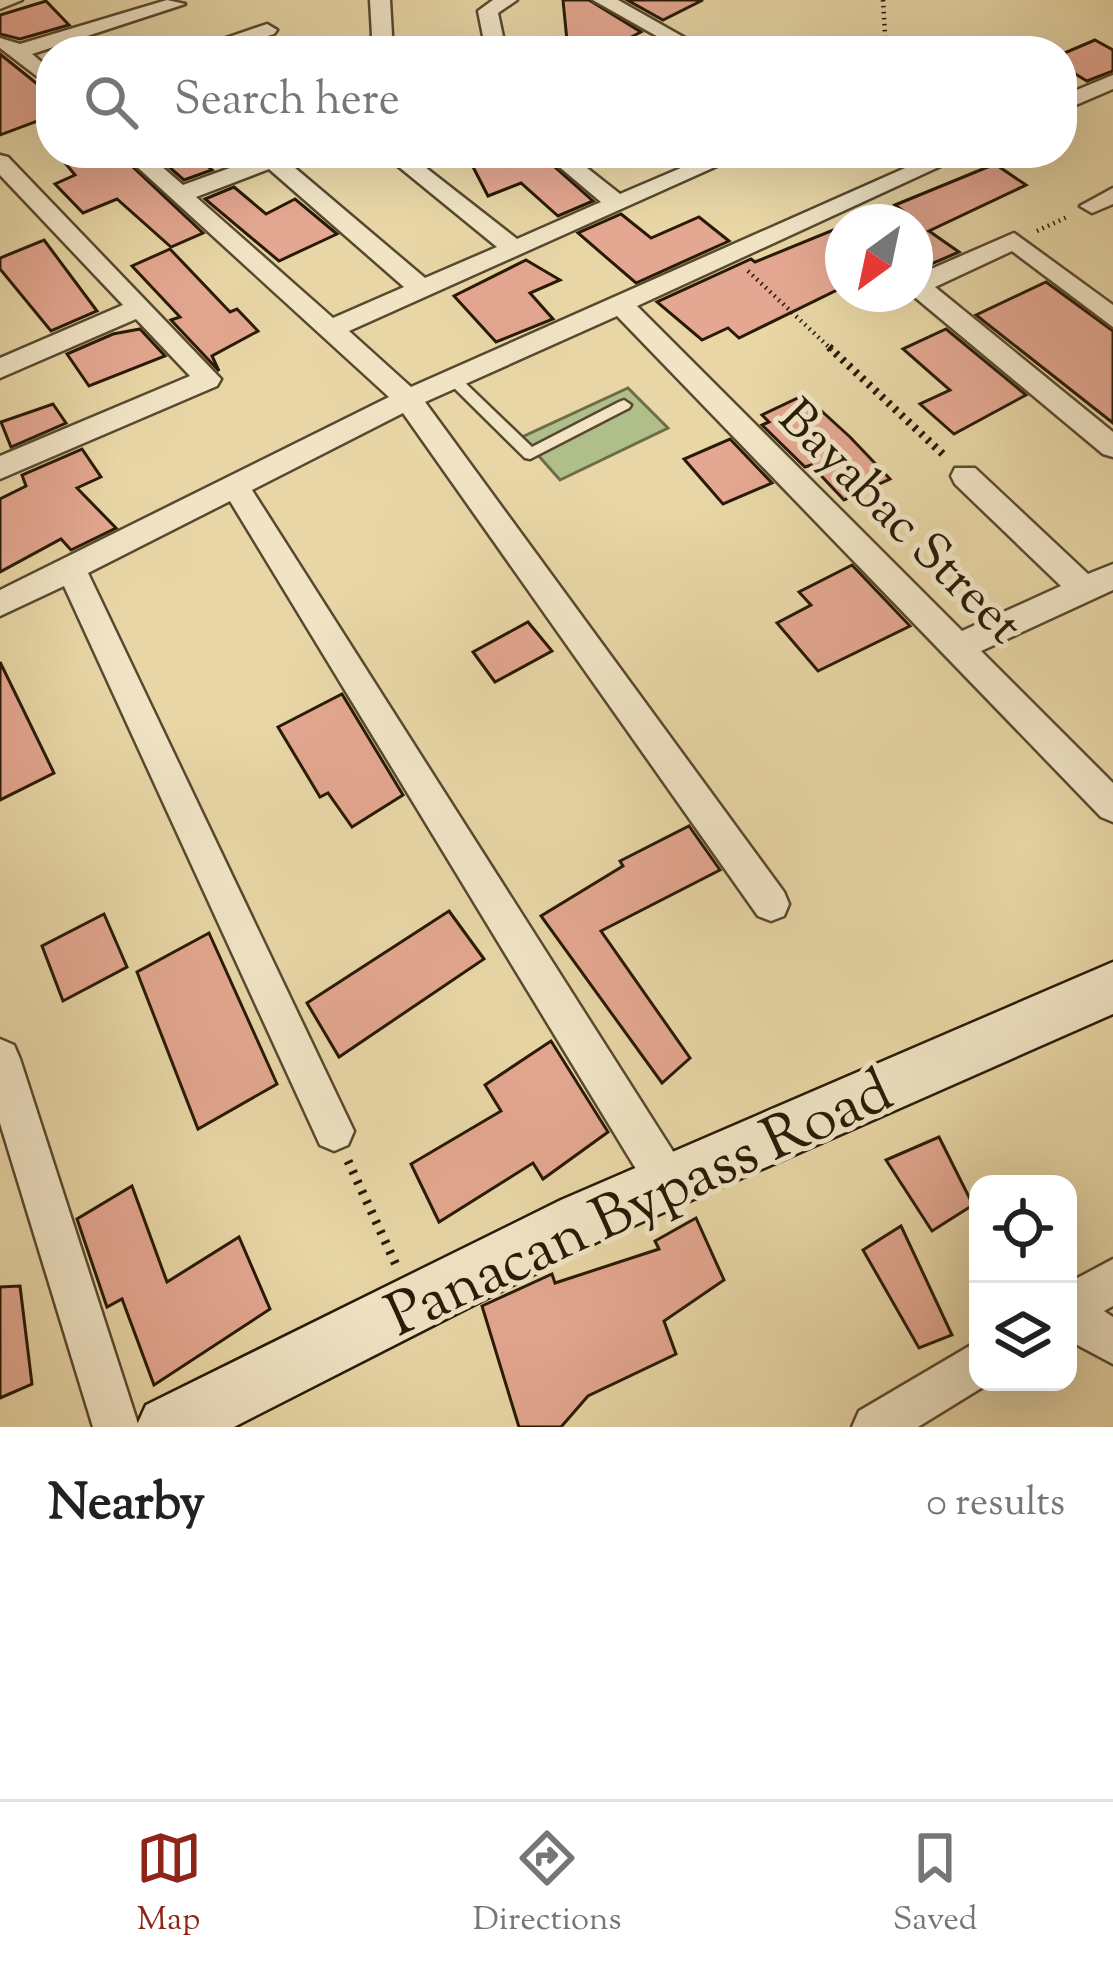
<!DOCTYPE html>
<html lang="en">
<head>
<meta charset="utf-8">
<style>
  body { margin:0; font-family:"Sorts Mill Goudy",serif; background:#f6f6f6; color:#222 }
  .controls { position:absolute; right:36px; bottom:36px; display:grid; overflow:hidden; border-radius:24px; box-shadow:0 12px 48px #0002 }
  .controls button { width:108px; height:108px; display:grid; place-items:center; padding:0; border:0; border-bottom:3px solid #e0e0e0; background:#fff; color:#222; font:60px sans-serif }
  .compass { position:absolute; left:825px; top:204px; width:108px; height:108px; border-radius:50%; background:#fff; box-shadow:0 12px 48px #0002; rotate:213deg }
  .list { margin:0; padding:0; list-style:none }
  h2 { display:flex; justify-content:space-between; align-items:center; height:156px; margin:0; padding:0 48px; font-size:51px }
  h2 small { font-size:39px; font-weight:400; color:#767676 }
  .icon { flex:none; width:66px; height:66px; fill:none; stroke:currentColor; stroke-width:2; stroke-linecap:round; stroke-linejoin:round }
  .map { position:relative; flex:none; width:1113px; height:1427px; overflow:hidden }
  .search { position:absolute; background:#fff; box-shadow:0 12px 48px #0002; left:36px; right:36px; top:36px; height:132px; display:flex; align-items:center; gap:30px; box-sizing:border-box; padding:0 42px; border-radius:48px; color:#767676; font-size:45px }
  .sheet { height:372px; background:#fff }
  nav { display:flex; justify-content:space-around; align-items:center; box-sizing:border-box; height:168px; border-top:3px solid #e0e0e0; background:#fff; font-size:33px; color:#767676 }
  nav a { display:grid; justify-items:center; gap:6px }
  nav .on { color:#8f2418 }
  .map>svg:first-child { display:block }
  .green { fill:#b0bf8a; stroke:#6c6c48; stroke-width:3 }
  .building { fill:#e4a791; stroke:#281a06; stroke-width:3 }
  .lines { fill:none; stroke-linecap:round; stroke-linejoin:round }
  .service-casing { stroke:#58492e; stroke-width:5 }
  .minor-casing { stroke:#58492e; stroke-width:5 }
  .secondary-casing { stroke:#281a06; stroke-width:5 }
  .path-far2 { stroke:#281a06; stroke-width:4.5; stroke-dasharray:1.5 4.5; stroke-linecap:butt }
  .path-far1 { stroke:#281a06; stroke-width:8; stroke-dasharray:3 6; stroke-linecap:butt }
  .path { stroke:#281a06; stroke-width:9; stroke-dasharray:3 8; stroke-linecap:butt }
  .service { fill:#f0e4c5; fill-rule:evenodd }
  .minor { fill:#f0e4c5; fill-rule:evenodd }
  .secondary { fill:#f0e4c5; fill-rule:evenodd }
  .labels { text-anchor:middle; stroke-width:10; stroke-linejoin:round; paint-order:stroke }
  .street-label { font-size:51px; fill:#281a06; stroke:#f0e4c5 }
  .near-street-label { font-size:60px; fill:#281a06; stroke:#f0e4c5 }
</style>
</head>
<body>
<div class="map">
<svg width="1113" height="1427" viewBox="0 0 1113 1427">
  <rect width="100%" height="100%" fill="#e8d6a6"/>
  <filter id="stains"><feTurbulence type="fractalNoise" baseFrequency=".00167" numOctaves="4"/><feColorMatrix values="0 0 0 0 .2 0 0 0 0 .09 0 0 0 0 .02 0 0 0 .5 -.17"/></filter>
  <radialGradient id="worn" r=".72"><stop offset=".6" stop-color="#630" stop-opacity="0"/><stop offset="1" stop-color="#630" stop-opacity=".3"/></radialGradient>
  <!-- green -->
  <path class="green" d="M 628,388 L 668,428 L 560,480 L 522,437 Z"/>
  <!-- building -->
  <g class="building">
    <path d="M 563,0 L 589,0 L 641,32 L 604,51 L 568,51 Z"/>
    <path d="M 627,0 L 703,0 L 663,20 Z"/>
    <path d="M 46,1 L 69,25 L 20,39 L 0,34 L 0,15 Z"/>
    <path d="M 1095,40 L 1113,50 L 1113,71 L 1087,81 L 1062,66 L 1062,54 Z"/>
    <path d="M 0,54 L 51,95 L 51,116 L 0,135 Z"/>
    <path d="M 57,153 L 118,153 L 203,233 L 171,247 L 117,199 L 83,213 L 55,184 L 75,175 Z"/>
    <path d="M 153,153 L 193,153 L 212,170 L 184,180 Z"/>
    <path d="M 486,153 L 539,153 L 593,201 L 558,216 L 521,183 L 488,196 L 471,163 Z"/>
    <path d="M 995,164 L 1026,185 L 929,231 L 959,252 L 915,271 L 915,220 L 895,205 Z"/>
    <path d="M 234,187 L 266,214 L 295,199 L 337,234 L 279,261 L 205,199 Z"/>
    <path d="M 621,214 L 651,238 L 699,217 L 729,241 L 636,283 L 578,233 Z"/>
    <path d="M 843,226 L 843,287 L 739,338 L 728,328 L 702,340 L 657,302 L 751,259 L 755,262 Z"/>
    <path d="M 44,240 L 97,311 L 51,331 L 0,269 L 0,258 Z"/>
    <path d="M 170,249 L 230,312 L 237,309 L 258,331 L 212,356 L 219,371 L 171,320 L 180,317 L 132,266 Z"/>
    <path d="M 526,260 L 560,280 L 530,293 L 553,319 L 496,342 L 454,296 Z"/>
    <path d="M 1046,282 L 1113,331 L 1113,423 L 976,315 Z"/>
    <path d="M 140,329 L 165,356 L 89,386 L 67,354 L 113,334 Z"/>
    <path d="M 946,329 L 1026,395 L 954,434 L 920,404 L 950,390 L 903,349 Z"/>
    <path d="M 804,395 L 850,437 L 890,479 L 844,500 L 811,465 L 805,467 L 762,425 L 769,422 L 762,415 Z"/>
    <path d="M 53,404 L 66,423 L 11,447 L 1,422 Z"/>
    <path d="M 730,439 L 772,483 L 723,504 L 684,459 Z"/>
    <path d="M 82,449 L 101,477 L 77,488 L 116,528 L 71,550 L 61,539 L 0,572 L 0,499 L 26,486 L 22,475 Z"/>
    <path d="M 852,565 L 910,626 L 818,671 L 777,623 L 811,605 L 799,592 Z"/>
    <path d="M 528,622 L 552,651 L 495,682 L 473,652 Z"/>
    <path d="M 0,662 L 54,773 L 0,800 Z"/>
    <path d="M 342,694 L 403,795 L 352,827 L 328,793 L 320,797 L 278,727 Z"/>
    <path d="M 689,826 L 720,870 L 601,931 L 690,1058 L 662,1083 L 541,916 L 623,866 L 620,861 Z"/>
    <path d="M 449,911 L 484,959 L 339,1057 L 307,1003 Z"/>
    <path d="M 104,914 L 127,967 L 63,1001 L 42,946 Z"/>
    <path d="M 209,933 L 277,1084 L 198,1129 L 137,972 Z"/>
    <path d="M 551,1041 L 608,1132 L 543,1179 L 533,1163 L 439,1222 L 411,1164 L 501,1111 L 485,1085 Z"/>
    <path d="M 939,1137 L 973,1205 L 932,1231 L 886,1160 Z"/>
    <path d="M 132,1186 L 167,1282 L 239,1237 L 270,1309 L 154,1385 L 122,1299 L 107,1307 L 77,1219 Z"/>
    <path d="M 696,1218 L 724,1280 L 664,1321 L 676,1354 L 588,1396 L 561,1427 L 519,1427 L 482,1306 L 552,1274 L 555,1283 L 659,1249 L 655,1241 Z"/>
    <path d="M 901,1226 L 952,1335 L 919,1348 L 863,1250 Z"/>
    <path d="M 20,1286 L 32,1384 L 0,1398 L 0,1287 Z"/>
  </g>
  <g class="lines">
    <defs>
      <path id="service" d="M 453,374 L 458,376 L 532,447 L 619,402 L 624,400 L 631,405 L 629,408 L 530,459 L 525,458 L 448,382 L 446,379 Z"/>
      <g id="minor">
        <path d="M 0,0 L 22,0 L 0,9 Z"/>
        <path d="M 167,0 L 185,4 L 32,54 L 51,70 L 51,87 L 0,48 L 0,38 L 20,44 Z"/>
        <path d="M 370,0 L 390,0 L 392,35 L 386,51 L 366,51 L 372,35 Z"/>
        <path d="M 493,0 L 517,0 L 498,13 L 506,51 L 486,51 L 478,11 Z"/>
        <path d="M 593,0 L 618,0 L 708,51 L 683,51 Z"/>
        <path d="M 267,24 L 277,30 L 274,34 L 220,51 L 188,51 Z"/>
        <path d="M 1113,75 L 1113,89 L 1062,111 L 1062,96 Z"/>
        <path d="M 122,153 L 146,153 L 183,185 L 271,153 L 300,153 L 288,162 L 425,278 L 497,247 L 382,153 L 407,153 L 517,239 L 601,202 L 543,153 L 568,153 L 620,194 L 716,153 L 746,153 L 349,331 L 411,387 L 939,153 L 969,153 L 637,306 L 962,631 L 1061,586 L 955,484 L 951,476 L 955,468 L 975,468 L 1088,574 L 1113,564 L 1113,590 L 981,651 L 1113,783 L 1113,822 L 1101,817 L 617,316 L 425,402 L 784,892 L 789,904 L 784,916 L 771,921 L 758,916 L 403,413 L 252,490 L 683,1167 L 689,1182 L 683,1197 L 668,1203 L 653,1197 L 230,501 L 88,573 L 354,1131 L 348,1145 L 334,1151 L 320,1145 L 64,586 L 0,616 L 0,590 L 389,397 ZM 269,169 L 404,287 L 333,318 L 196,197 Z"/>
        <path d="M 0,155 L 8,157 L 221,379 L 217,386 L 0,479 L 0,456 L 190,376 L 136,319 L 0,378 L 0,358 L 123,305 L 0,175 Z"/>
        <path d="M 1113,188 L 1113,204 L 1092,213 L 1080,206 Z"/>
        <path d="M 1014,233 L 1113,305 L 1113,327 L 1012,251 L 935,287 L 1113,432 L 1113,457 L 1103,454 L 911,294 L 915,294 L 915,276 Z"/>
        <path d="M 0,1039 L 14,1045 L 20,1059 L 139,1427 L 93,1427 L 0,1123 Z"/>
        <path d="M 1113,1259 L 1113,1306 L 1104,1311 L 1113,1317 L 1113,1364 L 1068,1340 L 1068,1283 Z"/>
        <path d="M 978,1341 L 978,1382 L 991,1382 L 918,1427 L 852,1427 L 859,1411 Z"/>
      </g>
      <path id="secondary" d="M 1113,962 L 1113,1014 L 601,1240 L 234,1427 L 136,1427 L 146,1405 L 561,1200 Z"/>
    </defs>
    <!-- service casing -->
    <use href="#service" class="service-casing"/>
    <!-- minor casing -->
    <use href="#minor" class="minor-casing"/>
    <!-- secondary casing -->
    <use href="#secondary" class="secondary-casing"/>
    <!-- path-far2 -->
    <g class="path-far2">
      <path d="M 883,0 L 886,51"/>
      <path d="M 1037,231 L 1067,217"/>
      <path d="M 748,271 L 832,350"/>
    </g>
    <!-- path-far1 -->
    <path class="path-far1" d="M 829,347 L 947,458"/>
    <!-- path -->
    <path class="path" d="M 348,1161 L 397,1267"/>
    <!-- service -->
    <use href="#service" class="service"/>
    <!-- minor -->
    <use href="#minor" class="minor"/>
    <!-- secondary -->
    <use href="#secondary" class="secondary"/>
  </g>
  <g class="labels">
    <!-- street labels -->
    <g class="street-label">
      <text transform="translate(902 520) rotate(45)" y="18">Bayabac Street</text>
    </g>
    <!-- near-street labels -->
    <g class="near-street-label">
      <text transform="translate(638 1201) rotate(-25)" y="21">Panacan Bypass Road</text>
    </g>
  </g>
  <rect width="100%" height="100%" filter="url(#stains)"/>
  <rect width="100%" height="100%" fill="url(#worn)"/>
</svg>
<div class="controls">
<button><svg class="icon" aria-label="locate" viewBox="0 0 24 24"><circle cx="12" cy="12" r="6"/><path d="M12 2v4M12 18v4M2 12h4M18 12h4"/></svg></button>
<button><svg class="icon" aria-label="layers" viewBox="0 0 24 24"><path d="M12 4l9 5-9 5-9-5zM3 14l9 5 9-5"/></svg></button>
</div>
<svg class="compass" viewBox="-18 -18 36 36"><path d="M0-13l5 13h-10z" fill="#e53935"/><path d="M0 13l5-13h-10z" fill="#767676"/></svg>
<div class="search"><svg class="icon" aria-label="search" viewBox="0 0 24 24"><circle cx="10" cy="10" r="6"/><path d="M15 15l6 6"/></svg>Search here</div>
</div>
<section class="sheet">
<h2>Nearby<small>0 results</small></h2>
<ul class="list">
</ul>
</section>
<nav>
<a class="on"><svg class="icon" aria-label="map" viewBox="0 0 24 24"><path d="M3 6l6-2 6 2 6-2v14l-6 2-6-2-6 2zM9 4v14M15 6v14"/></svg>Map</a>
<a><svg class="icon" aria-label="directions" viewBox="0 0 24 24"><path d="M12 3l9 9-9 9-9-9zM9 14v-3h6M13 9l2 2-2 2"/></svg>Directions</a>
<a><svg class="icon" aria-label="saved" viewBox="0 0 24 24"><path d="M7 4h10v16l-5-4-5 4z"/></svg>Saved</a>
</nav>
</body>
</html>
